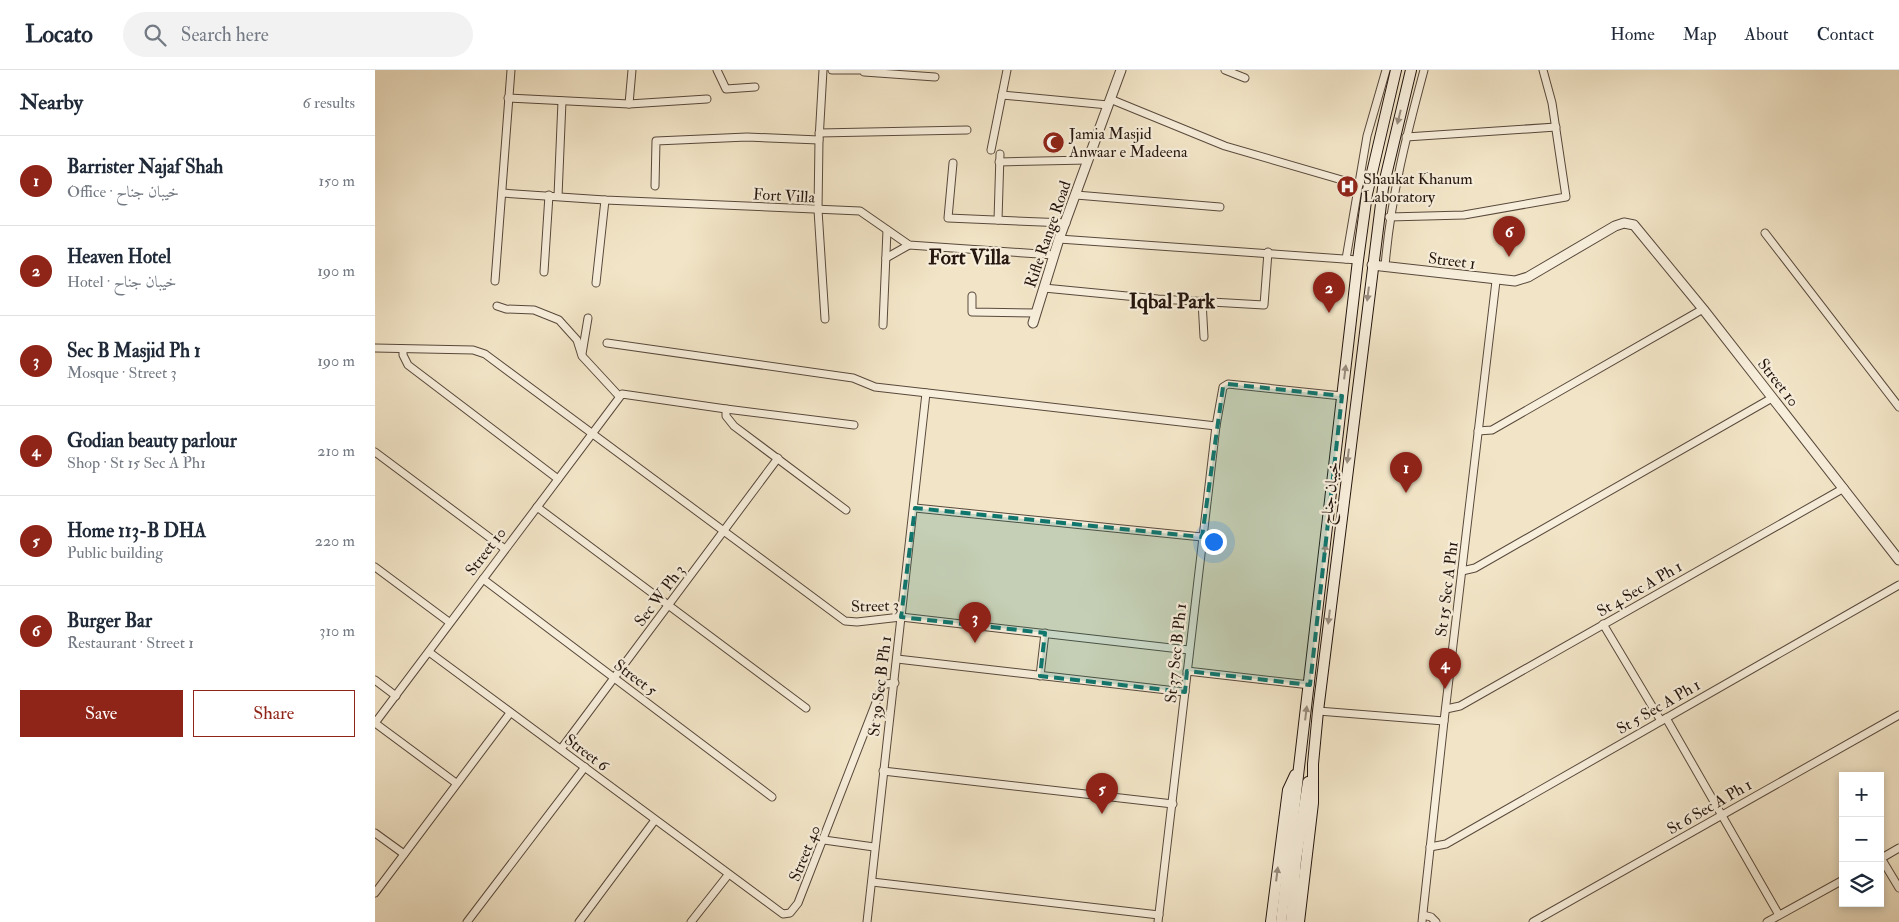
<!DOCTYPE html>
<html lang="en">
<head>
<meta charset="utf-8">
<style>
  body { margin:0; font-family:"IM FELL Double Pica",Amiri,serif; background:#f2f2f3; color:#1f2937 }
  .controls { position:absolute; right:15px; bottom:15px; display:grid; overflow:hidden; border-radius:0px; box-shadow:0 2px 8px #0003 }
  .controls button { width:45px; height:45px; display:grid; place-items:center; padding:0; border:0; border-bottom:1px solid #e0e1e3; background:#fff; color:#1f2937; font:25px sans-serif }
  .you { position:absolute; left:838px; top:471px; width:18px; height:18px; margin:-12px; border:4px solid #fff; border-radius:50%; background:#1a73e8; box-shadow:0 0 0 8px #1a73e833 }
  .badge { display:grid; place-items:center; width:32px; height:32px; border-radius:50%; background:#8f2418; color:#fff; font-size:16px; font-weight:700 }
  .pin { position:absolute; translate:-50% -41px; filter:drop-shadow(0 1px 2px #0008) }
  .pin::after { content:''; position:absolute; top:26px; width:18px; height:15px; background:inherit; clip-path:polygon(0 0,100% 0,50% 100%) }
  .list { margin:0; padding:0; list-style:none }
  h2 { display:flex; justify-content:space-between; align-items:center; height:65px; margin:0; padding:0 20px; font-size:21px }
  h2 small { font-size:16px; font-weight:400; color:#747a83 }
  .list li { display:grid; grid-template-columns:32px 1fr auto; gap:15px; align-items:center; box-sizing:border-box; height:90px; padding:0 20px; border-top:1px solid #e0e1e3 }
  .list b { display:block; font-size:19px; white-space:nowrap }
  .list p { margin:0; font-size:16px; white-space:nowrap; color:#747a83 }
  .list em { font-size:16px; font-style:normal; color:#747a83 }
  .actions { display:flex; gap:10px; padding:15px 20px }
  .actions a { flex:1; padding:11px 0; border:1px solid #8f2418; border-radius:0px; text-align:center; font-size:18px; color:#8f2418 }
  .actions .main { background:#8f2418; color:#fff }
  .icon { flex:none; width:28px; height:28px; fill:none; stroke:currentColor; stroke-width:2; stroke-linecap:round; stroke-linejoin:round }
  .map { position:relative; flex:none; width:1524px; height:852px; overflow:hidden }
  header { display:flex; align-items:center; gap:30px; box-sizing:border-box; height:70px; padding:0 25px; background:#fff; border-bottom:1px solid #e0e1e3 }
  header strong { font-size:24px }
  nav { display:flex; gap:28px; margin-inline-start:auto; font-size:18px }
  .search { width:350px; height:45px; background:#f2f2f3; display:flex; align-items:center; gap:12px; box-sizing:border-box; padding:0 18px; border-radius:28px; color:#747a83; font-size:19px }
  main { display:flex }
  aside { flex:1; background:#fff }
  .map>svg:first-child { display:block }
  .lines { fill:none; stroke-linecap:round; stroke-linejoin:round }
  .minor-casing { stroke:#58493c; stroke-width:9 }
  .tertiary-casing { stroke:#58493c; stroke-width:11 }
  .secondary-casing { stroke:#24150e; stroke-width:12 }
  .minor { stroke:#f7eedb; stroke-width:7 }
  .tertiary { stroke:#f7eedb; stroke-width:9 }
  .secondary { stroke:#f7eedb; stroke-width:10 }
  .oneway { fill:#988c7f }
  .marked { fill:#0f766e; fill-opacity:0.2; stroke:#0f766e; stroke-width:4; stroke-dasharray:10 6; stroke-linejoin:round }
  .labels { text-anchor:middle; stroke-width:4.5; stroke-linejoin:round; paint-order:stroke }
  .poi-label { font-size:16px; fill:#24150e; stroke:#f7eedb; text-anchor:start }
  .street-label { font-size:16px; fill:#24150e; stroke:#f7eedb }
  .district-label { font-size:21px; font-weight:bold; fill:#24150e; stroke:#f7eedb }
</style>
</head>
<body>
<header>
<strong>Locato</strong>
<div class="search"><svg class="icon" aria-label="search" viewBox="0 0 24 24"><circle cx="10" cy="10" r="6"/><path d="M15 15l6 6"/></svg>Search here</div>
<nav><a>Home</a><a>Map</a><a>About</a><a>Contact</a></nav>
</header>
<main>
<aside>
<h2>Nearby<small>6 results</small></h2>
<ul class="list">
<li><span class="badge">1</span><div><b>Barrister Najaf Shah</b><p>Office · خیبان جناح</p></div><em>150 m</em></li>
<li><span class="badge">2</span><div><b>Heaven Hotel</b><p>Hotel · خیبان جناح</p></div><em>190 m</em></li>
<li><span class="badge">3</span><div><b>Sec B Masjid Ph 1</b><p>Mosque · Street 3</p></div><em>190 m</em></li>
<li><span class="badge">4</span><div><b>Godian beauty parlour</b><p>Shop · St 15 Sec A Ph1</p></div><em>210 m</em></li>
<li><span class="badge">5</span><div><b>Home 113-B DHA</b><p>Public building</p></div><em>220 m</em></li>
<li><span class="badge">6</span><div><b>Burger Bar</b><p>Restaurant · Street 1</p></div><em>310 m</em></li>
</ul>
<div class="actions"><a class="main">Save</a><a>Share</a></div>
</aside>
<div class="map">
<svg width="1524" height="852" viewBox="0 0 1524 852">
  <rect width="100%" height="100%" fill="#f2e5c7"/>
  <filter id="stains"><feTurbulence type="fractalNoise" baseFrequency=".004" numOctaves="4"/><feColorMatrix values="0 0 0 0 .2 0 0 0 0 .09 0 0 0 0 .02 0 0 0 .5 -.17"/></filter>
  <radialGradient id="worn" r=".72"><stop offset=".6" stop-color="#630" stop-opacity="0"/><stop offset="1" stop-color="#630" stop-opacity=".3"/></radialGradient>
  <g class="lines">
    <defs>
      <g id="minor">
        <path d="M 342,0 L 351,19 L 380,17"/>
        <path d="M 448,0 L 444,70 L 443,140 L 450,249"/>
        <path d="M 457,0 L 489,0"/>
        <path d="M 850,0 L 870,8"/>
        <path d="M 489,2 L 560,7"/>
        <path d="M 627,25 L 733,35"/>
        <path d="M 133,28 L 254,34 L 332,29"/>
        <path d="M 735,29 L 850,76 L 984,115"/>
        <path d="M 254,34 L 257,0"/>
        <path d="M 444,63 L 592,60"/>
        <path d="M 1031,67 L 1181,57"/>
        <path d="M 616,80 L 632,0"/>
        <path d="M 624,92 L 713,90"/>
        <path d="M 578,93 L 573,148 L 691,153"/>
        <path d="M 280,116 L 281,71 L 372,67 L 444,70"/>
        <path d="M 127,123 L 230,130 L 485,141 L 534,175 L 679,185"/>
        <path d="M 701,125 L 845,137"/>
        <path d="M 183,126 L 187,31"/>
        <path d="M 1014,147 L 1089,145 L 1191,127 L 1177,33 L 1168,0"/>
        <path d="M 623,150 L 625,84"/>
        <path d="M 1390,163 L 1524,337"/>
        <path d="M 684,169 L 983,190"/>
        <path d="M 511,188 L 534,175"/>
        <path d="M 971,189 L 992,66 L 1011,0"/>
        <path d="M 1010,196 C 1016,126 1031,67 1049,0"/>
        <path d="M 169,202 L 174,125"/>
        <path d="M 120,211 L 136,0"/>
        <path d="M 221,213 L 230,130"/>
        <path d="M 669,218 L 783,229 L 889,235 L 893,182"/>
        <path d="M 597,226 L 597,242 L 661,243"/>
        <path d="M 827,231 L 829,267"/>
        <path d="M 122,236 L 131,239 L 159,240 L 184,250 L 202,270 L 207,286 L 244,326"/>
        <path d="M 508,255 L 512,160"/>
        <path d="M 232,273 L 478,308 L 500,317 L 841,356"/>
        <path d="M 0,278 L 98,280 L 110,284 L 470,551 L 482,552 L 526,547 L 814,580"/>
        <path d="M 28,279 L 28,285 L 33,295 L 183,409"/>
        <path d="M 207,284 L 213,248"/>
        <path d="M 351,339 L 351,346 L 359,356 L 471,440"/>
        <path d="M 1103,361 L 1117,360 L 1328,239"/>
        <path d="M 0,382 L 130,479"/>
        <path d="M 162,437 L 431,638"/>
        <path d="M 540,438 L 827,467"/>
        <path d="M 0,497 L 74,552"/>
        <path d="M 1087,501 L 1100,498 L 1397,328"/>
        <path d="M 108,509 L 397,727"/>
        <path d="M 1228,554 L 1286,651"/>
        <path d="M 54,582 L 408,844 L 415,843 L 423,833 L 507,617 L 511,614 L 520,613"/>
        <path d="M 522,589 L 810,622"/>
        <path d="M 812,601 L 935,615"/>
        <path d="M 665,606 L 670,563"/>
        <path d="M 0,610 L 21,626"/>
        <path d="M 1071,639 L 1085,636 L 1469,418"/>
        <path d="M 943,641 L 1069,651"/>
        <path d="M 1291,648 L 1404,845"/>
        <path d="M 0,653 L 247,324 L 351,339 L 479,355"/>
        <path d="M 0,653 L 81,713"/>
        <path d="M 186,679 L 403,388"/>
        <path d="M 508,701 L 798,734"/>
        <path d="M 0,763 L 29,784"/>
        <path d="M 449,770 L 499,777"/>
        <path d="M 1055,777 L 1071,774 L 1524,515"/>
        <path d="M 1506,788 L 1524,818"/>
        <path d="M 1505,789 L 1524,778"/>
        <path d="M 497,812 L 784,845"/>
        <path d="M 0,823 L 135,643"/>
        <path d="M 1048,845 L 1056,847 L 1061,852"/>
        <path d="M 92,852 L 210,697"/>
        <path d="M 204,852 L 280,750"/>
        <path d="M 316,852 L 353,805"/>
        <path d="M 492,852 L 551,323"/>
        <path d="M 783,852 L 841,356 L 848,317 L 853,314 L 967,326"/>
        <path d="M 1047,852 L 1069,651 L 1121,211"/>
        <path d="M 1158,852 L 1524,645"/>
        <path d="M 1392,852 L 1468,810"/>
      </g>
      <g id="tertiary">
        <path d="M 997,195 L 1140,211 L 1153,207 L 1240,156 L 1249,153 L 1259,155 L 1328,239 L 1524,490"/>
        <path d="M 658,253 L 684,169 L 746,0"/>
      </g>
      <g id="secondary">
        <path d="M 896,852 L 913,720 L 920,705"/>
        <path d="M 906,852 L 983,190 L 992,124 L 1021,0"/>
        <path d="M 916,852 L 921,790 L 933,712"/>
        <path d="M 924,852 L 938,733 L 938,694 L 943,641 L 1008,118 L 1036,0"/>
      </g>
    </defs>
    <!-- minor casing -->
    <use href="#minor" class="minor-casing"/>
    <!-- tertiary casing -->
    <use href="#tertiary" class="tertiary-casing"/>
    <!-- secondary casing -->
    <use href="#secondary" class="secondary-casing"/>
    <!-- minor -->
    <use href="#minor" class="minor"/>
    <!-- tertiary -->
    <use href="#tertiary" class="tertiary"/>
    <!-- secondary -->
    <use href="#secondary" class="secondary"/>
  </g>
  <!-- one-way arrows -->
  <defs><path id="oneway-solid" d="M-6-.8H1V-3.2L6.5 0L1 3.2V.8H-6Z" transform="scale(1.25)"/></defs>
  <g class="oneway">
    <use href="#oneway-solid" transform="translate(1024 47) rotate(104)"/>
    <use href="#oneway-solid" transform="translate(993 224) rotate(97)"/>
    <use href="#oneway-solid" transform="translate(970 302) rotate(-83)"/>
    <use href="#oneway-solid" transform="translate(973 386) rotate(97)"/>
    <use href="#oneway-solid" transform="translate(950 481) rotate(-84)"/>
    <use href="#oneway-solid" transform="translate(954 547) rotate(97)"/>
    <use href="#oneway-solid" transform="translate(931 643) rotate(-83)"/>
    <use href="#oneway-solid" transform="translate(902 804) rotate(-83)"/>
  </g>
  <!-- marked area -->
  <path class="marked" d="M 853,314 L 967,326 L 935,615 L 812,601 L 810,622 L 665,606 L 670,563 L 526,547 L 540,438 L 827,467 L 848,317 Z"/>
  <!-- icons -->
  <defs>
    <symbol id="mosque-disc" viewBox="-11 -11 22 22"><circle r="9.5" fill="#8f2418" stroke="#f7eedb"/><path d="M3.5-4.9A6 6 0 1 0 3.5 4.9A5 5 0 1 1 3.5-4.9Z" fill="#fff"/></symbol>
    <symbol id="hospital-disc" viewBox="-11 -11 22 22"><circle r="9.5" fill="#8f2418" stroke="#f7eedb"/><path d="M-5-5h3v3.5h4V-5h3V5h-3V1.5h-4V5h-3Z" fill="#fff"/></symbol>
  </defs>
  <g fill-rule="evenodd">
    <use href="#mosque-disc" x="666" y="60" width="25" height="25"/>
    <use href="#hospital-disc" x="960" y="104" width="25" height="25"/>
  </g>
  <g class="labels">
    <!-- poi labels -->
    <g class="poi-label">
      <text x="694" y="69">Jamia Masjid<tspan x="694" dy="18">Anwaar e Madeena</tspan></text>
      <text x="988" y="114">Shaukat Khanum<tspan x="988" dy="18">Laboratory</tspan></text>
    </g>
    <!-- street labels -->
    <g class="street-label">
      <text transform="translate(409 125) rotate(3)" y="6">Fort Villa</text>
      <text transform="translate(672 164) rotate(-71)" y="6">Rifle Range Road</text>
      <text transform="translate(1077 190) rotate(7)" y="6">Street 1</text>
      <text transform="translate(1404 312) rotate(52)" y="6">Street 10</text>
      <text transform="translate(954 423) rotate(-83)" y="6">خیبان جناح</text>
      <text transform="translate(110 481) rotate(-53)" y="6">Street 10</text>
      <text transform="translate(1264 518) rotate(-30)" y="6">St 4 Sec A Ph 1</text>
      <text transform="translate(1071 519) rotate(-83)" y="6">St 15 Sec A Ph1</text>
      <text transform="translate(284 525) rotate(-53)" y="6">Sec W Ph 3</text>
      <text transform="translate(500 535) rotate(-2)" y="6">Street 3</text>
      <text transform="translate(800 583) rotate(-84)" y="6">St 37 Sec B Ph 1</text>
      <text transform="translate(261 607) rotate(37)" y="6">Street 5</text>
      <text transform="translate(504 616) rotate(-83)" y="6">St 39 Sec B Ph 1</text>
      <text transform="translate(1283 636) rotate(-30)" y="6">St 5 Sec A Ph 1</text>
      <text transform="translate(212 682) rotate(37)" y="6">Street 6</text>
      <text transform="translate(1334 736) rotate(-30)" y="6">St 6 Sec A Ph 1</text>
      <text transform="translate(429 783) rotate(-68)" y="6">Street 40</text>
    </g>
    <!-- district labels -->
    <g class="district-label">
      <text x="594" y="194">Fort Villa</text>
      <text x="797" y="238">Iqbal Park</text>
    </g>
  </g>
  <rect width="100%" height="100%" filter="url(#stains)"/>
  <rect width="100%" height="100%" fill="url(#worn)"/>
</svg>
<div class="controls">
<button>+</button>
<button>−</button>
<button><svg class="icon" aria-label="layers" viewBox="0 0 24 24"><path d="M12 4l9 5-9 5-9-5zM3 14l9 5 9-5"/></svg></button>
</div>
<div class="you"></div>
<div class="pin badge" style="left:1031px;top:423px">1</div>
<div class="pin badge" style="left:954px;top:243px">2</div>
<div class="pin badge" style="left:600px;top:573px">3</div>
<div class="pin badge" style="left:1070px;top:619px">4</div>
<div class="pin badge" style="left:727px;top:744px">5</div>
<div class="pin badge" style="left:1134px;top:187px">6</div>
</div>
</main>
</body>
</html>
